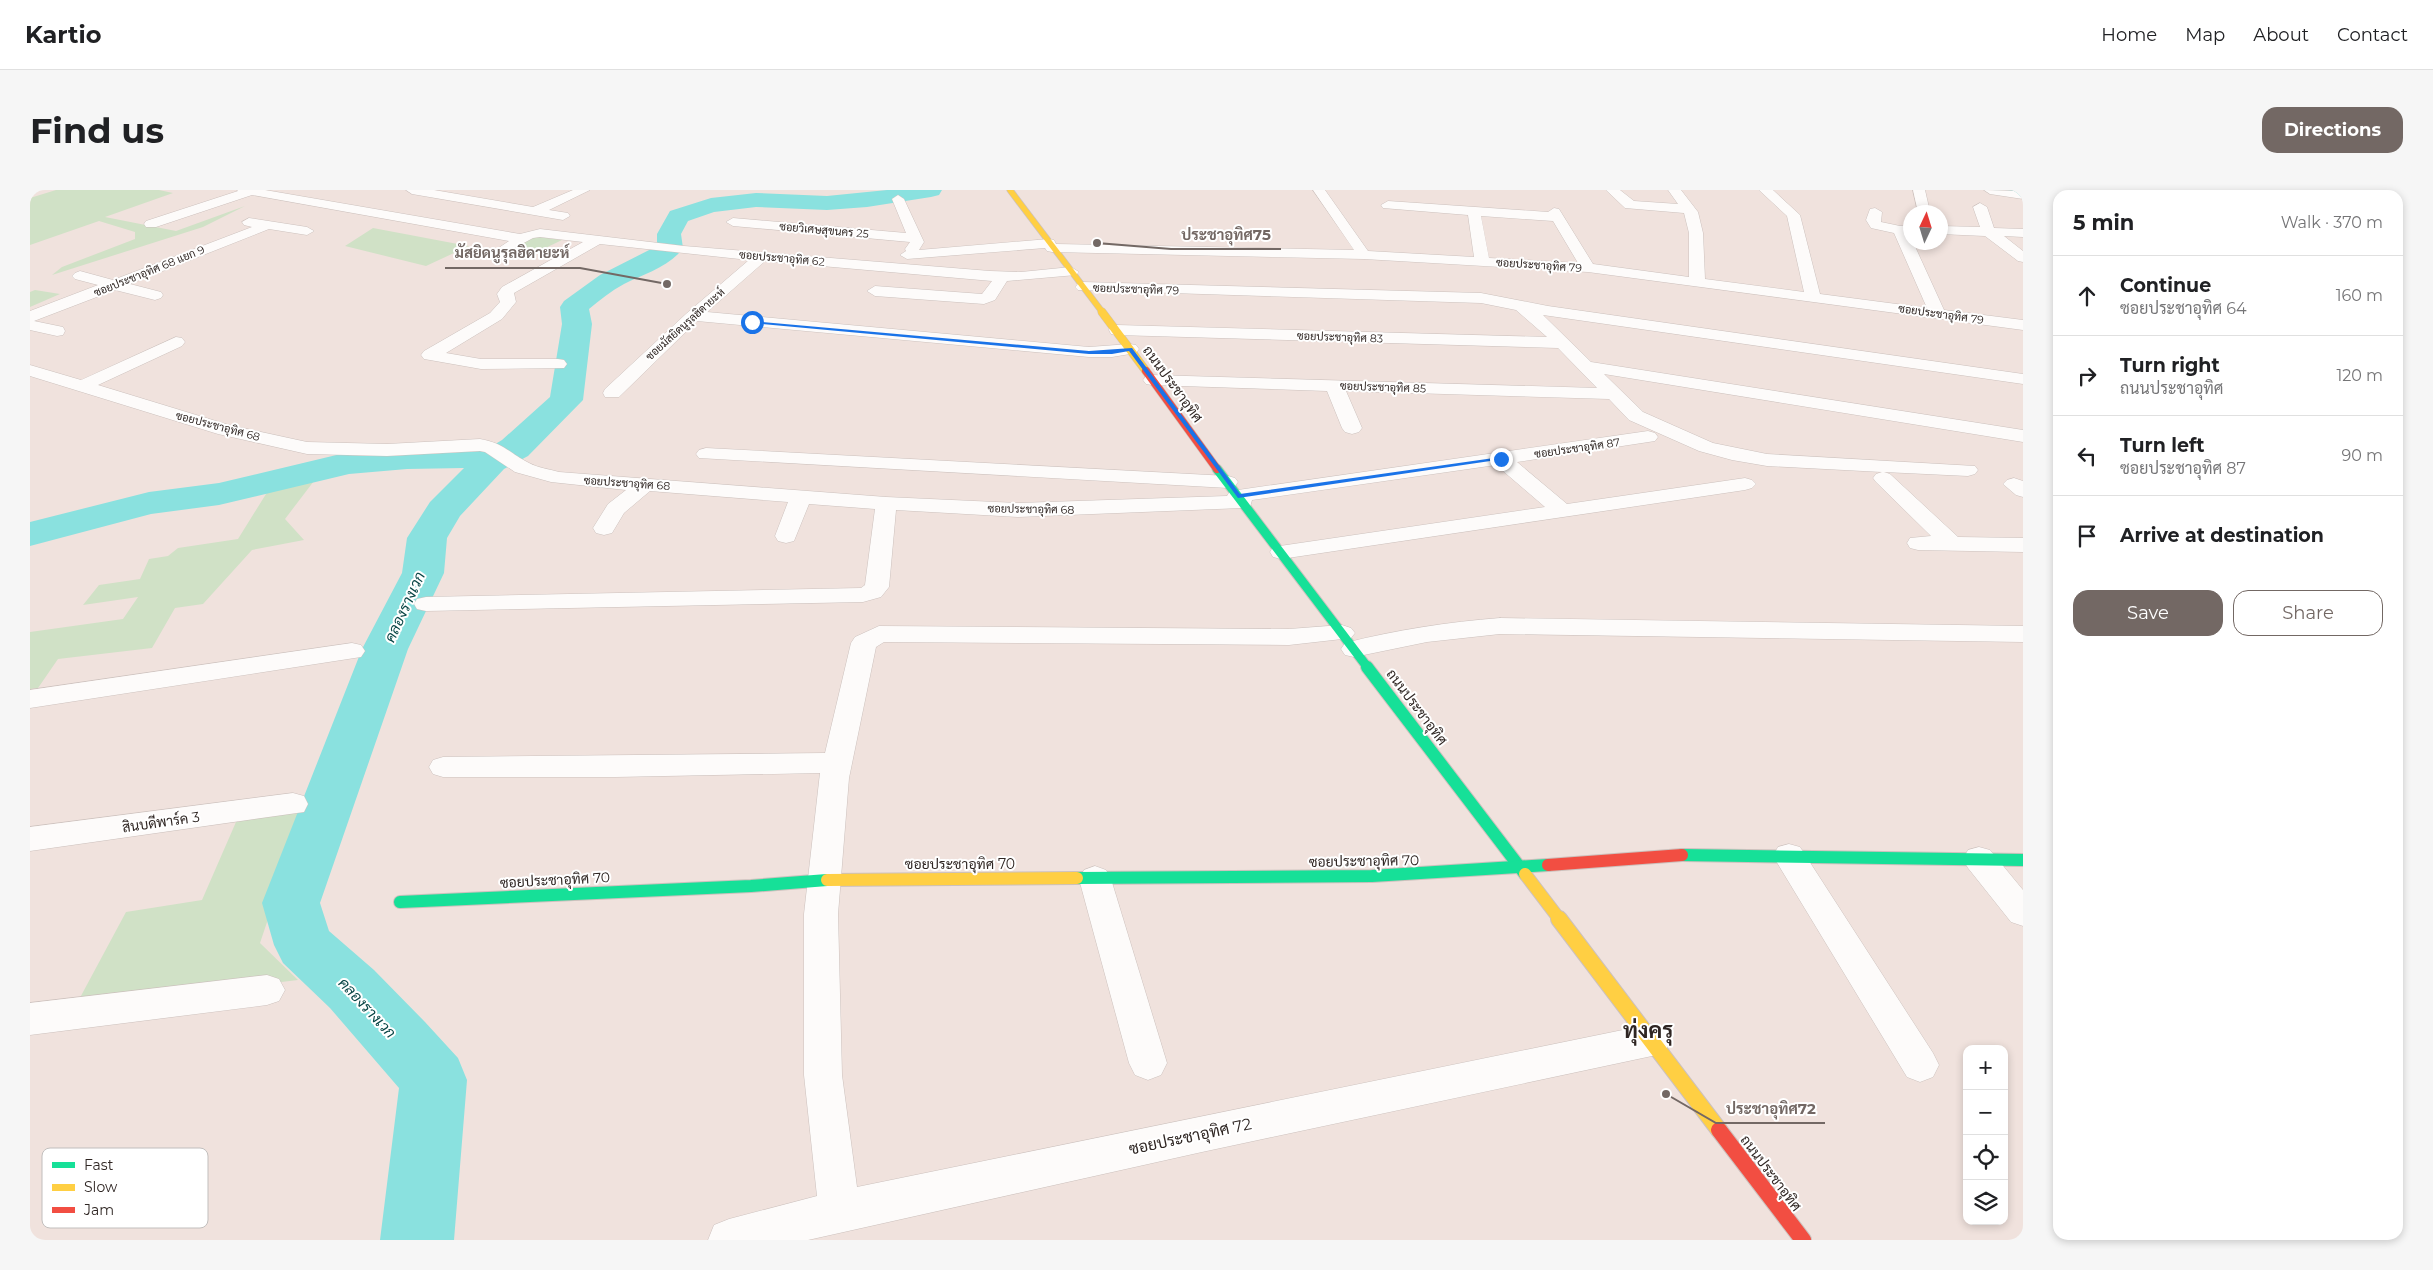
<!DOCTYPE html>
<html lang="en">
<head>
<meta charset="utf-8">
<style>
  body { margin:0; font-family:Montserrat,Sarabun,sans-serif; background:#f6f6f6; color:#202124 }
  .controls { position:absolute; right:15px; bottom:15px; display:grid; overflow:hidden; border-radius:10px; box-shadow:0 2px 8px #0003 }
  .controls button { width:45px; height:45px; display:grid; place-items:center; padding:0; border:0; border-bottom:1px solid #e0e0e0; background:#fff; color:#202124; font:25px sans-serif }
  .compass { position:absolute; left:1873px; top:15px; width:45px; height:45px; border-radius:50%; background:#fff; box-shadow:0 2px 8px #0003; rotate:4deg }
  .stop { position:absolute; width:15px; height:15px; margin:-11px; border:4px solid #1a73e8; border-radius:50%; background:#fff }
  .stop.end { background:#1a73e8; border-color:#fff; box-shadow:0 1px 5px #0008 }
  .list { margin:0; padding:0; list-style:none }
  h2 { display:flex; justify-content:space-between; align-items:center; height:65px; margin:0; padding:0 20px; font-size:21px }
  h2 small { font-size:16px; font-weight:400; color:#757577 }
  .list li { display:grid; grid-template-columns:32px 1fr auto; gap:15px; align-items:center; box-sizing:border-box; height:80px; padding:0 20px; border-top:1px solid #e0e0e0 }
  .list b { display:block; font-size:19px; white-space:nowrap }
  .list p { margin:0; font-size:16px; white-space:nowrap; color:#757577 }
  .list em { font-size:16px; font-style:normal; color:#757577 }
  .actions { display:flex; gap:10px; padding:15px 20px }
  .actions a { flex:1; padding:11px 0; border:1px solid #736864; border-radius:15px; text-align:center; font-size:18px; color:#736864 }
  .actions .main { background:#736864; color:#fff }
  .icon { flex:none; width:28px; height:28px; fill:none; stroke:currentColor; stroke-width:2; stroke-linecap:round; stroke-linejoin:round }
  .map { position:relative; flex:none; width:1993px; height:1050px; overflow:hidden; border-radius:15px }
  header { display:flex; align-items:center; gap:30px; box-sizing:border-box; height:70px; padding:0 25px; background:#fff; border-bottom:1px solid #e0e0e0 }
  header strong { font-size:24px }
  nav { display:flex; gap:28px; margin-inline-start:auto; font-size:18px }
  .intro { display:flex; align-items:center; justify-content:space-between; box-sizing:border-box; height:120px; padding:0 30px }
  h1 { margin:0; font-size:35px }
  .button { padding:12px 22px; border-radius:15px; background:#736864; color:#fff; font-size:18px; font-weight:700 }
  main { display:flex; gap:30px; padding:0 30px }
  aside { flex:1; background:#fff; border-radius:15px; box-shadow:0 2px 8px #0003 }
  .map>svg:first-child { display:block }
  .green { fill:#d0e1c6 }
  .lines { fill:none; stroke-linecap:round; stroke-linejoin:round }
  .canal { fill:#8ae1df; fill-rule:evenodd }
  .river { fill:#8ae1df; fill-rule:evenodd }
  .street-casing { stroke:#ccc1bd; stroke-width:1 }
  .fast-far1-casing { stroke:#ccc1bd; stroke-width:11 }
  .fast-casing { stroke:#ccc1bd; stroke-width:14 }
  .slow-far3-casing { stroke:#ccc1bd; stroke-width:7 }
  .slow-far2-casing { stroke:#ccc1bd; stroke-width:9 }
  .slow-far1-casing { stroke:#ccc1bd; stroke-width:14 }
  .slow-casing { stroke:#ccc1bd; stroke-width:18 }
  .jam-far2-casing { stroke:#ccc1bd; stroke-width:9 }
  .jam-far1-casing { stroke:#ccc1bd; stroke-width:14 }
  .jam-casing { stroke:#ccc1bd; stroke-width:18 }
  .street { fill:#fdfbfa; fill-rule:evenodd }
  .fast-far1 { stroke:#16e098; stroke-width:9 }
  .fast { stroke:#16e098; stroke-width:12 }
  .slow-far3 { stroke:#ffcf43; stroke-width:5.5 }
  .slow-far2 { stroke:#ffcf43; stroke-width:8 }
  .slow-far1 { stroke:#ffcf43; stroke-width:12 }
  .slow { stroke:#ffcf43; stroke-width:16 }
  .jam-far2 { stroke:#f24e42; stroke-width:8 }
  .jam-far1 { stroke:#f24e42; stroke-width:12 }
  .jam { stroke:#f24e42; stroke-width:16 }
  .route { fill:#1a73e8 }
  .labels { text-anchor:middle; stroke-width:4; stroke-linejoin:round; paint-order:stroke }
  .far-street-label { font-size:11px; fill:#2f2623; stroke:#fff }
  .street-label { font-size:14px; fill:#2f2623; stroke:#fff }
  .water-label { font-size:15px; font-style:italic; fill:#094646; stroke:#fff }
  .near-street-label { font-size:16px; fill:#2f2623; stroke:#fff }
  .near-district-label { font-size:22px; font-weight:bold; fill:#2f2623; stroke:#fff }
  .key { fill:#fff; stroke:#c1bebd; stroke-width:1 }
  .key-label { font-size:14px; fill:#2f2623 }
  .leader { fill:none; stroke:#736864; stroke-width:2 }
  .callout-dot { fill:#736864; stroke:#fff; stroke-width:2 }
  .callout-label { font-size:15px; text-anchor:middle; font-weight:bold; fill:#736864; stroke:#fff; stroke-width:4; stroke-linejoin:round; paint-order:stroke }
</style>
</head>
<body>
<header>
<strong>Kartio</strong>
<nav><a>Home</a><a>Map</a><a>About</a><a>Contact</a></nav>
</header>
<div class="intro"><h1>Find us</h1><a class="button">Directions</a></div>
<main>
<div class="map">
<svg width="1993" height="1050" viewBox="0 0 1993 1050">
  <rect width="100%" height="100%" fill="#f0e2dd"/>
  <!-- green -->
  <g class="green">
    <path d="M 26,0 L 129,0 L 143,3 L 75,27 L 146,41 L 215,16 L 173,37 L 22,85 L 32,77 L 105,49 L 105,42 L 69,31 L 0,55 L 0,8 Z"/>
    <path d="M 343,38 L 433,55 L 439,56 L 396,76 L 315,56 Z"/>
    <path d="M 496,45 L 532,50 L 499,66 L 468,61 Z"/>
    <path d="M 5,100 L 30,104 L 0,117 L 0,102 Z"/>
    <path d="M 287,287 L 255,329 L 274,350 L 222,360 L 173,414 L 145,418 L 122,458 L 28,469 L 8,498 L 0,499 L 0,442 L 93,429 L 108,407 L 53,415 L 69,395 L 110,389 L 119,369 L 138,366 L 148,358 L 208,349 L 241,296 Z"/>
    <path d="M 275,619 L 230,753 L 268,790 L 45,817 L 96,722 L 172,710 L 206,632 Z"/>
  </g>
  <g class="lines">
    <!-- canal -->
    <path class="canal" d="M 1963,0 L 1993,0 L 1993,7 L 1970,4 Z"/>
    <!-- river -->
    <path class="river" d="M 857,0 L 912,0 L 909,5 L 901,7 L 837,17 L 797,20 L 726,17 L 684,22 L 658,31 L 651,44 L 653,58 C 640,77 613,84 594,94 C 581,101 570,110 559,119 L 562,134 L 553,210 L 498,266 L 474,279 L 430,326 L 417,348 L 414,383 L 378,459 L 290,713 L 299,741 L 344,780 L 395,832 L 428,868 L 437,890 L 424,1050 L 350,1050 L 369,898 L 300,818 L 253,773 L 244,755 L 232,713 L 332,459 L 372,383 L 377,348 L 400,312 L 434,278 L 377,279 L 319,284 L 189,315 L 121,324 L 0,356 L 0,332 L 119,302 L 189,293 L 319,262 L 377,257 L 447,256 L 457,259 L 472,250 L 520,207 L 532,134 L 530,117 L 534,111 L 570,85 L 627,56 L 627,44 L 640,21 L 681,8 L 726,3 L 797,6 Z"/>
    <defs>
      <g id="street">
        <path d="M 207,0 L 235,0 L 490,44 L 510,39 L 654,56 L 960,81 L 991,82 L 1041,77 L 1049,82 L 1046,85 L 977,91 L 965,110 L 954,114 L 845,106 L 837,101 L 845,96 L 952,104 L 962,91 L 735,71 L 677,122 L 1059,157 L 1100,154 L 1106,155 L 1109,159 L 1106,163 L 1082,167 L 1059,167 L 667,131 L 589,207 L 575,207 L 573,203 L 575,199 L 657,123 L 719,70 L 570,54 L 484,103 L 486,112 L 472,129 L 416,163 L 451,169 L 528,169 L 534,170 L 537,174 L 534,178 L 451,179 L 400,170 L 394,169 L 391,165 L 394,161 L 460,123 L 470,112 L 467,104 L 472,97 L 553,52 L 510,47 L 503,48 L 468,67 L 461,63 L 479,51 L 222,5 L 126,37 L 116,37 L 114,34 L 116,31 L 208,1 Z"/>
        <path d="M 376,0 L 404,0 L 503,17 L 543,0 L 560,0 L 519,20 L 538,23 L 540,26 L 533,30 L 382,4 Z"/>
        <path d="M 1283,0 L 1295,0 L 1338,61 L 1444,67 L 1438,25 L 1353,18 L 1351,15 L 1358,11 L 1518,22 L 1524,18 L 1529,19 L 1563,74 L 1659,87 L 1659,43 L 1654,23 L 1595,18 L 1576,0 L 1590,0 L 1604,11 L 1648,14 L 1638,0 L 1651,0 L 1668,22 L 1673,43 L 1675,89 L 1774,102 L 1757,26 L 1729,0 L 1743,0 L 1770,25 L 1790,104 L 1897,118 L 1864,43 L 1841,38 L 1836,30 L 1840,19 L 1845,18 L 1852,22 L 1851,32 L 1870,36 L 1880,35 L 1880,43 L 1878,43 L 1880,52 L 1883,52 L 1914,120 L 1993,130 L 1993,140 L 1558,82 L 1334,69 L 1022,62 L 1017,61 L 1015,58 L 877,69 L 870,65 L 876,61 L 875,59 L 880,52 L 703,36 L 696,32 L 703,28 L 876,43 L 862,9 L 868,5 L 874,9 L 894,52 L 889,60 L 1019,49 L 1024,50 L 1026,54 L 1324,60 ZM 1451,26 L 1523,31 L 1548,73 L 1459,68 Z"/>
        <path d="M 1883,0 L 1895,0 L 1900,22 L 1888,22 Z"/>
        <path d="M 1954,0 L 1993,1 L 1993,9 L 1960,4 Z"/>
        <path d="M 1950,13 L 1957,17 L 1964,38 L 1993,39 L 1993,47 L 1974,46 L 1993,61 L 1993,72 L 1988,71 L 1955,46 L 1910,44 L 1910,36 L 1950,37 L 1943,17 Z"/>
        <path d="M 219,28 L 277,37 L 284,41 L 277,45 L 239,39 L 100,94 L 131,102 L 133,105 L 131,108 L 125,110 L 85,100 L 4,131 L 33,137 L 35,141 L 33,145 L 27,146 L 0,140 L 0,121 L 68,95 L 45,89 L 42,86 L 45,83 L 50,81 L 83,90 L 222,37 L 214,35 L 212,32 Z"/>
        <path d="M 1053,92 L 1451,103 L 1518,116 L 1993,184 L 1993,194 L 1513,125 L 1561,172 L 1993,240 L 1993,252 L 1574,184 L 1613,222 L 1683,253 L 1737,264 L 1945,276 L 1948,280 L 1945,284 L 1938,286 L 1854,282 L 1860,284 L 1928,347 L 1993,348 L 1993,362 L 1888,360 L 1880,358 L 1877,353 L 1880,348 L 1901,346 L 1846,292 L 1843,288 L 1846,284 L 1852,282 L 1737,276 L 1702,270 L 1669,261 L 1599,230 L 1579,209 L 1316,201 L 1332,238 L 1329,242 L 1322,244 L 1315,242 L 1312,238 L 1297,201 L 1122,195 L 1116,194 L 1113,190 L 1116,186 L 1122,185 L 1567,198 L 1528,158 L 1087,145 L 1081,144 L 1079,140 L 1081,136 L 1087,135 L 1517,147 L 1486,120 L 1451,113 L 1048,100 L 1045,97 L 1048,94 Z"/>
        <path d="M 146,147 L 152,148 L 155,152 L 152,156 L 68,195 L 199,235 L 277,252 L 357,254 L 450,249 C 474,253 479,263 499,273 C 508,278 519,279 529,282 L 856,307 L 988,313 L 1197,306 L 1200,301 L 1208,300 L 1618,241 L 1625,243 L 1628,247 L 1625,251 L 1487,272 L 1537,314 L 1715,288 L 1722,290 L 1726,294 L 1722,298 L 1715,300 L 1251,369 L 1243,367 L 1240,362 L 1243,357 L 1515,317 L 1466,275 L 1222,310 L 1220,317 L 1212,318 L 988,327 L 866,320 L 859,397 L 851,407 L 833,412 L 396,421 L 387,419 L 384,414 L 387,409 L 396,407 L 831,398 L 835,395 L 845,319 L 779,314 L 764,351 L 756,353 L 748,351 L 745,346 L 758,312 L 620,301 L 594,323 L 582,343 L 574,345 L 566,343 L 563,338 L 578,314 L 596,300 L 521,292 L 485,282 L 455,262 L 450,261 L 357,266 L 277,264 L 188,244 L 0,186 L 0,175 L 51,190 Z"/>
        <path d="M 676,258 L 1198,286 L 1205,288 L 1208,292 L 1205,296 L 1198,298 L 669,268 L 666,264 L 669,260 Z"/>
        <path d="M 1984,288 L 1993,291 L 1993,307 L 1986,305 L 1973,294 L 1977,290 Z"/>
        <path d="M 1470,428 L 1993,436 L 1993,452 L 1470,444 L 1397,452 L 1324,467 L 1315,465 L 1311,459 L 1315,453 C 1366,440 1418,432 1470,428 Z"/>
        <path d="M 1312,435 L 1321,438 L 1325,443 L 1321,448 L 1259,455 L 854,452 L 846,457 L 819,588 L 808,724 L 812,885 L 827,997 L 1622,834 L 1635,838 L 1640,850 L 1635,862 L 1622,866 L 1172,962 L 778,1050 L 678,1050 L 684,1035 L 699,1029 L 787,1006 L 774,885 L 774,724 L 790,583 L 585,587 L 413,587 L 403,584 L 399,577 L 403,570 L 413,567 L 795,563 L 821,453 L 825,447 L 849,436 L 1259,439 Z"/>
        <path d="M 322,453 L 331,455 L 335,461 L 331,467 L 0,518 L 0,500 Z"/>
        <path d="M 263,603 L 274,606 L 278,614 L 274,622 L 0,661 L 0,637 Z"/>
        <path d="M 1759,654 L 1770,657 L 1903,863 L 1909,875 L 1903,887 L 1890,892 L 1877,887 L 1743,666 L 1748,657 Z"/>
        <path d="M 1949,657 L 1960,660 L 1993,700 L 1993,736 L 1981,732 L 1938,678 L 1933,669 L 1938,660 Z"/>
        <path d="M 1065,676 L 1076,680 L 1081,689 L 1137,873 L 1131,885 L 1118,890 L 1105,885 L 1099,873 L 1049,689 L 1054,680 Z"/>
        <path d="M 237,785 L 249,789 L 255,800 L 249,811 L 237,815 L 0,845 L 0,813 Z"/>
      </g>
      <path id="fast-far1" d="M 1187,279 L 1338,478"/>
      <g id="fast">
        <path d="M 1337,477 L 1495,684"/>
        <path d="M 1652,665 L 1993,670"/>
        <path d="M 1047,688 L 1342,686 L 1518,675"/>
        <path d="M 370,712 L 721,696 L 797,690"/>
      </g>
      <path id="slow-far3" d="M 980,0 L 1073,123"/>
      <path id="slow-far2" d="M 1072,122 L 1116,181"/>
      <g id="slow-far1">
        <path d="M 1495,684 L 1530,730"/>
        <path d="M 797,690 L 1047,688"/>
      </g>
      <path id="slow" d="M 1529,729 L 1689,940"/>
      <path id="jam-far2" d="M 1116,181 L 1187,279"/>
      <path id="jam-far1" d="M 1518,675 L 1652,665"/>
      <path id="jam" d="M 1689,940 L 1773,1050"/>
    </defs>
    <!-- street casing -->
    <use href="#street" class="street-casing"/>
    <!-- fast-far1 casing -->
    <use href="#fast-far1" class="fast-far1-casing"/>
    <!-- fast casing -->
    <use href="#fast" class="fast-casing"/>
    <!-- slow-far3 casing -->
    <use href="#slow-far3" class="slow-far3-casing"/>
    <!-- slow-far2 casing -->
    <use href="#slow-far2" class="slow-far2-casing"/>
    <!-- slow-far1 casing -->
    <use href="#slow-far1" class="slow-far1-casing"/>
    <!-- slow casing -->
    <use href="#slow" class="slow-casing"/>
    <!-- jam-far2 casing -->
    <use href="#jam-far2" class="jam-far2-casing"/>
    <!-- jam-far1 casing -->
    <use href="#jam-far1" class="jam-far1-casing"/>
    <!-- jam casing -->
    <use href="#jam" class="jam-casing"/>
    <!-- street -->
    <use href="#street" class="street"/>
    <!-- fast-far1 -->
    <use href="#fast-far1" class="fast-far1"/>
    <!-- fast -->
    <use href="#fast" class="fast"/>
    <!-- slow-far3 -->
    <use href="#slow-far3" class="slow-far3"/>
    <!-- slow-far2 -->
    <use href="#slow-far2" class="slow-far2"/>
    <!-- slow-far1 -->
    <use href="#slow-far1" class="slow-far1"/>
    <!-- slow -->
    <use href="#slow" class="slow"/>
    <!-- jam-far2 -->
    <use href="#jam-far2" class="jam-far2"/>
    <!-- jam-far1 -->
    <use href="#jam-far1" class="jam-far1"/>
    <!-- jam -->
    <use href="#jam" class="jam"/>
  </g>
  <!-- route -->
  <path class="route" d="M 722,131 L 1059,161 L 1102,158 L 1210,304 L 1471,267 L 1474,269 L 1208,308 L 1099,161 L 1082,164 L 1059,164 L 721,133 Z"/>
  <g class="labels">
    <!-- far-street labels -->
    <g class="far-street-label">
      <text transform="translate(794 40) rotate(5)" y="4">ซอยวิเศษสุขนคร 25</text>
      <text transform="translate(752 68) rotate(5)" y="4">ซอยประชาอุทิศ 62</text>
      <text transform="translate(1509 75) rotate(4)" y="4">ซอยประชาอุทิศ 79</text>
      <text transform="translate(119 81) rotate(-22)" y="4">ซอยประชาอุทิศ 68 แยก 9</text>
      <text transform="translate(1106 99) rotate(2)" y="4">ซอยประชาอุทิศ 79</text>
      <text transform="translate(1911 124) rotate(8)" y="4">ซอยประชาอุทิศ 79</text>
      <text transform="translate(655 134) rotate(-42)" y="4">ซอยมัสยิดนูรุลฮิดายะห์</text>
      <text transform="translate(1310 147) rotate(2)" y="4">ซอยประชาอุทิศ 83</text>
      <text transform="translate(1353 197) rotate(2)" y="4">ซอยประชาอุทิศ 85</text>
      <text transform="translate(188 236) rotate(15)" y="4">ซอยประชาอุทิศ 68</text>
      <text transform="translate(1547 258) rotate(-8)" y="4">ซอยประชาอุทิศ 87</text>
      <text transform="translate(597 293) rotate(4)" y="4">ซอยประชาอุทิศ 68</text>
      <text transform="translate(1001 319) rotate(1)" y="4">ซอยประชาอุทิศ 68</text>
    </g>
    <!-- street labels -->
    <g class="street-label">
      <text transform="translate(1143 194) rotate(54)" y="5">ถนนประชาอุทิศ</text>
      <text transform="translate(1387 517) rotate(53)" y="5">ถนนประชาอุทิศ</text>
      <text transform="translate(131 632) rotate(-8)" y="5">สินบดีพาร์ค 3</text>
      <text transform="translate(1334 671) rotate(-1)" y="5">ซอยประชาอุทิศ 70</text>
      <text x="930" y="679">ซอยประชาอุทิศ 70</text>
      <text transform="translate(525 690) rotate(-3)" y="5">ซอยประชาอุทิศ 70</text>
      <text transform="translate(1741 983) rotate(53)" y="5">ถนนประชาอุทิศ</text>
    </g>
    <!-- water labels -->
    <g class="water-label">
      <text transform="translate(375 417) rotate(-65)" y="5">คลองรางเวก</text>
      <text transform="translate(337 818) rotate(47)" y="5">คลองรางเวก</text>
    </g>
    <!-- near-street labels -->
    <g class="near-street-label">
      <text transform="translate(1160 946) rotate(-12)" y="6">ซอยประชาอุทิศ 72</text>
    </g>
    <!-- near-district labels -->
    <g class="near-district-label">
      <text x="1618" y="848">ทุ่งครุ</text>
    </g>
  </g>
  <!-- legend -->
  <rect x="12" y="958" width="166" height="80" rx="8" class="key"/>
  <rect x="22" y="972" width="23" height="6" fill="#16e098"/>
  <rect x="22" y="994" width="23" height="7" fill="#ffcf43"/>
  <rect x="22" y="1017" width="23" height="6" fill="#f24e42"/>
  <g class="key-label">
    <text x="54" y="980">Fast</text>
    <text x="54" y="1002">Slow</text>
    <text x="54" y="1025">Jam</text>
  </g>
  <!-- callouts -->
  <path class="leader" d="M1067 53L1141 59H1251M637 94L550 78H415M1636 904L1686 933H1795"/>
  <g class="callout-dot">
    <circle cx="1067" cy="53" r="5"/>
    <circle cx="637" cy="94" r="5"/>
    <circle cx="1636" cy="904" r="5"/>
  </g>
  <g class="callout-label">
    <text x="1196" y="50">ประชาอุทิศ75</text>
    <text x="482" y="68">มัสยิดนูรุลฮิดายะห์</text>
    <text x="1741" y="924">ประชาอุทิศ72</text>
  </g>
</svg>
<div class="controls">
<button>+</button>
<button>−</button>
<button><svg class="icon" aria-label="locate" viewBox="0 0 24 24"><circle cx="12" cy="12" r="6"/><path d="M12 2v4M12 18v4M2 12h4M18 12h4"/></svg></button>
<button><svg class="icon" aria-label="layers" viewBox="0 0 24 24"><path d="M12 4l9 5-9 5-9-5zM3 14l9 5 9-5"/></svg></button>
</div>
<svg class="compass" viewBox="-18 -18 36 36"><path d="M0-13l5 13h-10z" fill="#e53935"/><path d="M0 13l5-13h-10z" fill="#757577"/></svg>
<div class="stop" style="left:722px;top:132px"></div>
<div class="stop end" style="left:1471px;top:269px"></div>
</div>
<aside>
<h2>5 min<small>Walk · 370 m</small></h2>
<ul class="list">
<li><svg class="icon" aria-label="ahead" viewBox="0 0 24 24"><path d="M12 20V5M6 11l6-6 6 6"/></svg><div><b>Continue</b><p>ซอยประชาอุทิศ 64</p></div><em>160 m</em></li>
<li><svg class="icon" aria-label="right" viewBox="0 0 24 24"><path d="M7 20v-9h11M14 6l5 5-5 5"/></svg><div><b>Turn right</b><p>ถนนประชาอุทิศ</p></div><em>120 m</em></li>
<li><svg class="icon" aria-label="left" viewBox="0 0 24 24"><path d="M17 20v-9H6M10 6l-5 5 5 5"/></svg><div><b>Turn left</b><p>ซอยประชาอุทิศ 87</p></div><em>90 m</em></li>
<li><svg class="icon" aria-label="arrive" viewBox="0 0 24 24"><path d="M6 21V4h12l-3 4 3 4H6"/></svg><div><b>Arrive at destination</b></div></li>
</ul>
<div class="actions"><a class="main">Save</a><a>Share</a></div>
</aside>
</main>
</body>
</html>
